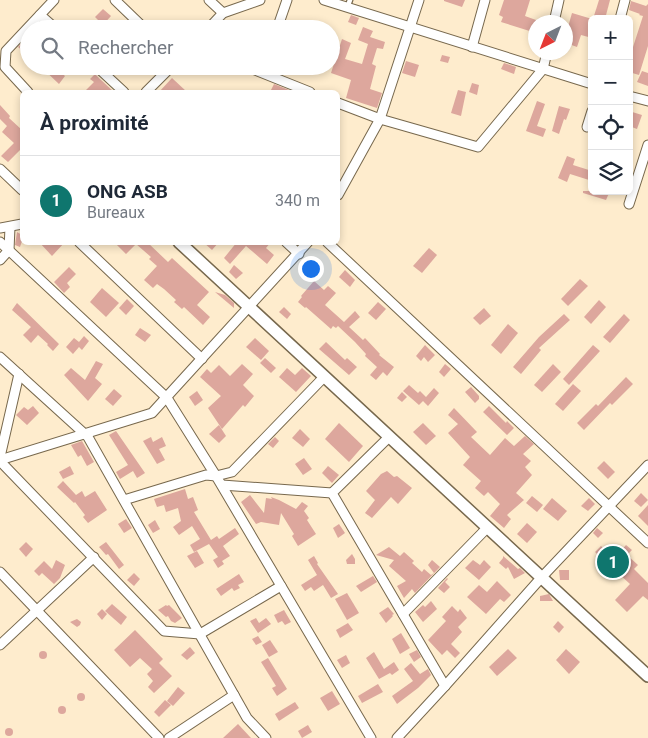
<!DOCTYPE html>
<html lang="fr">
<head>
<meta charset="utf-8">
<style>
  body { margin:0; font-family:Roboto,sans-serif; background:#f2f2f3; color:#1f2937 }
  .controls { position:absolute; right:15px; top:15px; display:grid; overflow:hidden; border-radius:8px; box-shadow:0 2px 8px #0003 }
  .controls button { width:45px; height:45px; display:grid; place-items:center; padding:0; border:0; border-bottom:1px solid #e0e1e3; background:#fff; color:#1f2937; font:25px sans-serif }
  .compass { position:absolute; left:528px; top:15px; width:45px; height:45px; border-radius:50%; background:#fff; box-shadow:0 2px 8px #0003; rotate:222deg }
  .you { position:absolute; left:310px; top:268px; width:18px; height:18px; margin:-12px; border:4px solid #fff; border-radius:50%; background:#1a73e8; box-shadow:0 0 0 8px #1a73e833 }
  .badge { display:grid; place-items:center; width:32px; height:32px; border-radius:50%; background:#0f766e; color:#fff; font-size:16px; font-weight:700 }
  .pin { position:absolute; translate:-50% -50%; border:2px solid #fff; box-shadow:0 1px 5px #0006 }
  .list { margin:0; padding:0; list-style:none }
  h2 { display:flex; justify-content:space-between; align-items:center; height:65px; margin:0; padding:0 20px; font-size:21px }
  h2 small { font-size:16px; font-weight:400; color:#747a83 }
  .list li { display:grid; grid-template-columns:32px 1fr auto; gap:15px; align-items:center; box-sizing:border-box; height:90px; padding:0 20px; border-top:1px solid #e0e1e3 }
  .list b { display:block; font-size:19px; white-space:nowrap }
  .list p { margin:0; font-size:16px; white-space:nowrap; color:#747a83 }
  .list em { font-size:16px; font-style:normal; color:#747a83 }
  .icon { flex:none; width:28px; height:28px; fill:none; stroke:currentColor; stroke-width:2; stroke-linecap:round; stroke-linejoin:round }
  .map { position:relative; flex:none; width:648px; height:738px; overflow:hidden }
  .search { position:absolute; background:#fff; box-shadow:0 2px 8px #0003; left:20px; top:20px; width:320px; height:55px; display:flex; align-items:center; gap:12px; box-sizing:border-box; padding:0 18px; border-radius:28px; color:#747a83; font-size:19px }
  .panel { position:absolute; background:#fff; box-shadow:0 2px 8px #0003; left:20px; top:90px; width:320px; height:155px; border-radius:8px }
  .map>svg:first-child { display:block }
  .building { fill:#dda79d }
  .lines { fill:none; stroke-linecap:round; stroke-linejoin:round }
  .service-casing { stroke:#77684d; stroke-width:7 }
  .minor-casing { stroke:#77684d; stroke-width:11 }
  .tertiary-casing { stroke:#77684d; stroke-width:14 }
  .service { stroke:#fff; stroke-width:4.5 }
  .minor { stroke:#fff; stroke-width:9 }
  .tertiary { stroke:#fff; stroke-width:11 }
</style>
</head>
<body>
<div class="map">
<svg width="648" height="738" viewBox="0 0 648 738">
  <rect width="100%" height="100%" fill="#feeccd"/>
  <!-- building -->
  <g class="building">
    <path d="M 444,0 L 465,0 L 462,7 L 444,1 Z"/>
    <path d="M 504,0 L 530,0 L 525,16 L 536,20 L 536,33 L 501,22 L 503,17 L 499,15 Z"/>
    <path d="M 599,0 L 610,0 L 605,19 L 593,19 Z"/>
    <path d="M 631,1 L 646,6 L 648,4 L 648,46 L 639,75 L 629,72 L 629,46 L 633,47 L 643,16 L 639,15 L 640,14 L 629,10 Z"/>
    <path d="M 103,9 L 111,16 L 103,25 L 95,17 Z"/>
    <path d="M 572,13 L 592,19 L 592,38 L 581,35 L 577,47 L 566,43 L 566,34 Z"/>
    <path d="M 351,15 L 359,18 L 356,25 L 348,22 Z"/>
    <path d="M 298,20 L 323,26 L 322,29 L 296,29 Z"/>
    <path d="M 363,27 L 373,31 L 370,37 L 385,42 L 383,49 L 377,48 L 372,64 L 376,66 L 370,89 L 382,93 L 377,108 L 346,98 L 351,80 L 331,73 L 342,39 L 351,43 L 345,59 L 362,64 L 368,44 L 358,40 Z"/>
    <path d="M 24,41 L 29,47 L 24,52 L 18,47 Z"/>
    <path d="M 442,55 L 450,57 L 448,63 L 440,61 Z"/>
    <path d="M 406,61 L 419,65 L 415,77 L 402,73 Z"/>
    <path d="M 504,63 L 516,67 L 514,74 L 501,69 Z"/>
    <path d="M 40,66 L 66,66 L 60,72 L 65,76 L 59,84 Z"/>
    <path d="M 642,71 L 648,73 L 648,86 L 637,82 Z"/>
    <path d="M 95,74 L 100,79 L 114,92 L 84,92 L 94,82 L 90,79 Z"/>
    <path d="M 172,78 L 187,92 L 159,92 Z"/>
    <path d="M 472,83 L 479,85 L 477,95 L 469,92 Z"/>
    <path d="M 274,84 L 294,92 L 270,92 Z"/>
    <path d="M 458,90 L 466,92 L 461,116 L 451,113 Z"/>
    <path d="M 537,101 L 545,104 L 537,126 L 546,129 L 543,137 L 526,131 Z"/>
    <path d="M 0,105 L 10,116 L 9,118 L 22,130 L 22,148 L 8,162 L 1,156 L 14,143 L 2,132 L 7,126 L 0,119 Z"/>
    <path d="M 559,106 L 570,109 L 566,120 L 564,119 L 559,134 L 552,131 Z"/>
    <path d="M 629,111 L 642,115 L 637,129 L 629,126 Z"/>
    <path d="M 567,156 L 575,159 L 573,165 L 592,171 L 589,180 L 570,174 L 567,182 L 558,178 Z"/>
    <path d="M 583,191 L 610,191 L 606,200 L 583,193 Z"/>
    <path d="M 17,232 L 22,235 L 22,241 L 20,247 L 15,245 Z"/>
    <path d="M 39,242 L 65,242 L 52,256 Z"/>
    <path d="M 114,242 L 147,242 L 168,262 L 172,258 L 209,292 L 197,305 L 210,317 L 203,325 L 184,307 L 182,309 L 174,302 L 176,300 L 164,289 L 157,284 L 153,288 L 144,280 L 157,266 L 149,259 L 151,257 L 136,244 L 126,254 Z"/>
    <path d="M 203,242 L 219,242 L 212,250 Z"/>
    <path d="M 237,242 L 271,242 L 266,248 L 274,255 L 267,264 L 246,246 L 230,264 L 224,258 Z"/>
    <path d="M 429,248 L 437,255 L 422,273 L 413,266 Z"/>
    <path d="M 234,265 L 243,273 L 236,279 L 229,272 Z"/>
    <path d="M 69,267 L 76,274 L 67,283 L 70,287 L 64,293 L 54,282 Z"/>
    <path d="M 345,270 L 355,280 L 350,287 L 339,277 Z"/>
    <path d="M 580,279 L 588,286 L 568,306 L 561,299 Z"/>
    <path d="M 314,281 L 324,290 L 328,286 L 336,293 L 325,305 L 344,322 L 355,311 L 360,317 L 349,327 L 363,340 L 365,338 L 380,354 L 379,355 L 394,367 L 387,376 L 383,372 L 376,380 L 370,375 L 377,367 L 365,356 L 366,354 L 355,342 L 338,326 L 336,328 L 333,326 L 331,329 L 306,307 L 305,308 L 298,302 L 302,297 L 301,296 Z"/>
    <path d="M 102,288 L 119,303 L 106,317 L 90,302 Z"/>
    <path d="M 215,292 L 225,295 L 234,303 L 234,308 Z"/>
    <path d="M 127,299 L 134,306 L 126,315 L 119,308 Z"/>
    <path d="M 599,300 L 606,307 L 591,324 L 584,317 Z"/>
    <path d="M 378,302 L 386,309 L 376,320 L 368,313 Z"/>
    <path d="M 17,303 L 59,344 L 53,351 L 47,345 L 48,344 L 38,335 L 31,343 L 23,335 L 31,327 L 12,310 Z"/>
    <path d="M 284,307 L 291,314 L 287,319 L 279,312 Z"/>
    <path d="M 484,308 L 491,316 L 480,325 L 473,318 Z"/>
    <path d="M 564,314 L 570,320 L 539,348 L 541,350 L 521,374 L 513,367 L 539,337 Z"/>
    <path d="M 624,314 L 630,320 L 610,343 L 603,337 Z"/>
    <path d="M 508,324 L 518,333 L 501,354 L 491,345 Z"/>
    <path d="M 140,328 L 151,335 L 145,342 L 135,335 Z"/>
    <path d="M 84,336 L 89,341 L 82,350 L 79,347 L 73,354 L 66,347 L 74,338 L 79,342 Z"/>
    <path d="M 255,338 L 269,351 L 261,360 L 246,347 Z"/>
    <path d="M 326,342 L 345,360 L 347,358 L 357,367 L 349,375 L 319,349 Z"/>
    <path d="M 425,345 L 435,355 L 428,362 L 424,357 L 421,361 L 416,356 Z"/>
    <path d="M 593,345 L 600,351 L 569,385 L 563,379 Z"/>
    <path d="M 265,358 L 276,368 L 271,373 L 260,363 Z"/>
    <path d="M 96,361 L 103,364 L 95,378 L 102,384 L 88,401 L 64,375 L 71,368 L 85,380 Z"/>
    <path d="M 242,364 L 253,374 L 243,385 L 254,396 L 245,407 L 243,405 L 222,429 L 208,408 L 221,396 L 200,377 L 207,369 L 211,373 L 219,365 L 230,376 Z"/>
    <path d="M 445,364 L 451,369 L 444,377 L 439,372 Z"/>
    <path d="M 553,364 L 561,372 L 542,392 L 534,385 Z"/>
    <path d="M 287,368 L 295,375 L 302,368 L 311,376 L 296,392 L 279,377 Z"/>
    <path d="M 626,377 L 633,384 L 612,405 L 610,403 L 584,430 L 577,423 L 596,404 L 598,406 Z"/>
    <path d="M 573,384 L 581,391 L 563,411 L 555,404 Z"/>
    <path d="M 409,385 L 418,393 L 420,391 L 426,397 L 434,388 L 439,393 L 428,406 L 423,401 L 419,405 L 403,391 Z"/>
    <path d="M 471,387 L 479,396 L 479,399 L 475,403 L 465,392 Z"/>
    <path d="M 114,389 L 122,396 L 113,406 L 105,399 Z"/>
    <path d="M 197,391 L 203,400 L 195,406 L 189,397 Z"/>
    <path d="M 402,392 L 407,397 L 402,402 L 397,398 Z"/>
    <path d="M 33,406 L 39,413 L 27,425 L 16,415 L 24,407 L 28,410 Z"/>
    <path d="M 489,406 L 506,423 L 507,421 L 514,428 L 507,435 L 483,412 Z"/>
    <path d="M 454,408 L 477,432 L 471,437 L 490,455 L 505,438 L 514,446 L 525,436 L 534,444 L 523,454 L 531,461 L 525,467 L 532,475 L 516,493 L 524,500 L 507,515 L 511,519 L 504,528 L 490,516 L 500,504 L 488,492 L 484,496 L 475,488 L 481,481 L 463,465 L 470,457 L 448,433 L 458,424 L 448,415 Z"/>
    <path d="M 339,423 L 363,446 L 349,462 L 325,439 Z"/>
    <path d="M 423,423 L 436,436 L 426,445 L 413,432 Z"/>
    <path d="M 219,425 L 226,436 L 219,443 L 209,434 Z"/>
    <path d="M 300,429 L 310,439 L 303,447 L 292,438 Z"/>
    <path d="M 116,431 L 145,473 L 137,478 L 133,471 L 120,479 L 116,472 L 128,465 L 109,435 Z"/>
    <path d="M 151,437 L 153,442 L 162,437 L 166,446 L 159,449 L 165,460 L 157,464 L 143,441 Z"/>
    <path d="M 275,437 L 279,441 L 273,448 L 268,444 Z"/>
    <path d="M 82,441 L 94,462 L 87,466 L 81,455 L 78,457 L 71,445 Z"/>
    <path d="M 304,458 L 312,469 L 303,475 L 295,464 Z"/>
    <path d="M 604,461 L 615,472 L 608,479 L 597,468 Z"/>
    <path d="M 70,466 L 74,474 L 63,479 L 59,472 Z"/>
    <path d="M 328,466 L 339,475 L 332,483 L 322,473 Z"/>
    <path d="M 387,471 L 394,477 L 397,476 L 412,488 L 398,504 L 391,497 L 372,518 L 365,513 L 375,500 L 366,491 L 381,474 Z"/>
    <path d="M 63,481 L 76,495 L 82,491 L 85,497 L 95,491 L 107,510 L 88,523 L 83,517 L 85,515 L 75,502 L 74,503 L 57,487 Z"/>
    <path d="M 185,489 L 188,499 L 193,497 L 198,510 L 194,512 L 211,540 L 217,536 L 219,539 L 235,528 L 239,534 L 223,546 L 230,556 L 222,561 L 224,564 L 218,568 L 213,560 L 218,557 L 209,544 L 194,552 L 190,545 L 200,539 L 192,526 L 179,535 L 173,527 L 181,521 L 178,508 L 166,512 L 164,505 L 157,507 L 154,499 Z"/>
    <path d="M 641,493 L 648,500 L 641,507 L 634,501 Z"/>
    <path d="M 250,495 L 264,513 L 266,498 L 272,499 L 271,497 L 279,500 L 296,509 L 302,502 L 308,506 L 304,511 L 309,518 L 307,520 L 316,534 L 298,546 L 292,536 L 294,534 L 281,513 L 279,525 L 261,522 L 256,524 L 241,502 Z"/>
    <path d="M 532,496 L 543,505 L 537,512 L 526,503 Z"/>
    <path d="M 552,498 L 567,511 L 558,521 L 543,509 Z"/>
    <path d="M 589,498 L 595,504 L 588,511 L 581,506 Z"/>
    <path d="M 648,505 L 648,526 L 638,516 Z"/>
    <path d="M 126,519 L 132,528 L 124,533 L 118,524 Z"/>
    <path d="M 155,520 L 160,529 L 153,533 L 148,525 Z"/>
    <path d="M 527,523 L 537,532 L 527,543 L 517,534 Z"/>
    <path d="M 339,524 L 345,533 L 338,538 L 333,528 Z"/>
    <path d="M 597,528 L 603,533 L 598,538 L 593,533 Z"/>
    <path d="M 26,542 L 33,549 L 26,557 L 19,549 Z"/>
    <path d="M 106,542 L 124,565 L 119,569 L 108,554 L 106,555 L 99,547 Z"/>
    <path d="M 626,545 L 632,550 L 627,555 L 638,565 L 634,569 L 648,583 L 648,600 L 643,596 L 627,612 L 615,600 L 630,584 L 595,552 L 601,546 L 607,552 L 610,548 L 618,554 Z"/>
    <path d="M 389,547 L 400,556 L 404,552 L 414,561 L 412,563 L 422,572 L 424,569 L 431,575 L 434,573 L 428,565 L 432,560 L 440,567 L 415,593 L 412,589 L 404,598 L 397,586 L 406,581 L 389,566 L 394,560 L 376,555 Z"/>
    <path d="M 197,551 L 204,563 L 195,568 L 187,556 Z"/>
    <path d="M 352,554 L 355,559 L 355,564 L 347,564 L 346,560 Z"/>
    <path d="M 314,556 L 318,563 L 317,564 L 338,594 L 331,598 L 323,585 L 314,591 L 311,587 L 305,591 L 301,585 L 317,575 L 308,560 Z"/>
    <path d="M 503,556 L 518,569 L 520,568 L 525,573 L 514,579 L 508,567 L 506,569 L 499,563 L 503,558 Z"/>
    <path d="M 56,560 L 65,565 L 60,578 L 54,584 L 42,573 L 39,576 L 34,571 L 44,561 L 52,569 Z"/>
    <path d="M 473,560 L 480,565 L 484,560 L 491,567 L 479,580 L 465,568 Z"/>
    <path d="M 559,570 L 569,570 L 569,580 L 560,580 Z"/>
    <path d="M 134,573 L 140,579 L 134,586 L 127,580 Z"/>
    <path d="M 239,574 L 244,582 L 238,585 L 240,588 L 234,591 L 232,588 L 221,596 L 216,589 Z"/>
    <path d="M 373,576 L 377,582 L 361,592 L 356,586 Z"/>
    <path d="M 447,578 L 448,579 L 445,582 L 450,587 L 444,593 L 438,588 Z"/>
    <path d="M 497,581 L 511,595 L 504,602 L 500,599 L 486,614 L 467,597 L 479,585 L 487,592 Z"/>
    <path d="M 347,593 L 359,613 L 347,620 L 335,599 Z"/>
    <path d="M 549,594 L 553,601 L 540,601 L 540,596 Z"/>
    <path d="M 431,601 L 437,609 L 423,622 L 415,612 L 423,605 L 425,607 Z"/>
    <path d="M 112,604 L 127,617 L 121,625 L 105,611 Z"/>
    <path d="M 166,605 L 167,606 L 169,605 L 182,618 L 175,623 L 171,621 L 168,616 L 166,617 L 158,610 Z"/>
    <path d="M 452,606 L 458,612 L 460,609 L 467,618 L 458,627 L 462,632 L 451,644 L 460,653 L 455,658 L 447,650 L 442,655 L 428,640 L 446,621 L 442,617 Z"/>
    <path d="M 388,607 L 394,614 L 392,615 L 393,616 L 386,623 L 379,613 Z"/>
    <path d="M 102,609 L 107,614 L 102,620 L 97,614 Z"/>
    <path d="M 284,610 L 291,622 L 285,625 L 282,621 L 278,623 L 274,615 Z"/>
    <path d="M 256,618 L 259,623 L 266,618 L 271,624 L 258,633 L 250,621 Z"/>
    <path d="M 77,619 L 81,622 L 80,625 L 77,627 L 70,622 Z"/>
    <path d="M 558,621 L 564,627 L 559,633 L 553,627 Z"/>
    <path d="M 348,623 L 353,630 L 340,638 L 336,630 Z"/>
    <path d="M 135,630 L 163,659 L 159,663 L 172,676 L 154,693 L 148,687 L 153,681 L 147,674 L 152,669 L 140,658 L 130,667 L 114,650 Z"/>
    <path d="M 401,633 L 410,648 L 400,654 L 392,639 Z"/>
    <path d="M 258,636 L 262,642 L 256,645 L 252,639 Z"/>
    <path d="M 270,640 L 278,652 L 269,657 L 262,645 Z"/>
    <path d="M 190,647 L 195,653 L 187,660 L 181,655 Z"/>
    <path d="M 508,649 L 517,658 L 497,676 L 489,667 Z"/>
    <path d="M 566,649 L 580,662 L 569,674 L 556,660 Z"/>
    <path d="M 417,650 L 421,657 L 414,662 L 409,654 Z"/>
    <circle cx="43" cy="655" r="4"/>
    <path d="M 374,652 L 384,669 L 394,662 L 399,670 L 392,675 L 390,673 L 379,679 L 366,658 Z"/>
    <path d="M 346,655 L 350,663 L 342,668 L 337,660 Z"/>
    <path d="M 268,658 L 287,689 L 277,696 L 272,688 L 276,686 L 261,662 Z"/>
    <path d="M 411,663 L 420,674 L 428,669 L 431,675 L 418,688 L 397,704 L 392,696 L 413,681 L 404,669 Z"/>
    <path d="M 378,684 L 383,692 L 362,703 L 358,696 Z"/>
    <path d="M 178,687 L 185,693 L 173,706 L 167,701 Z"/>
    <path d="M 332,691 L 340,704 L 328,711 L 320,698 Z"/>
    <circle cx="81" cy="697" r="4"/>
    <path d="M 165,700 L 171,705 L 159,717 L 154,712 Z"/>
    <path d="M 295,702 L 299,708 L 279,721 L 275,714 Z"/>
    <circle cx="62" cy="710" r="4"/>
    <path d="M 238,724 L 251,738 L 223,738 Z"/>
    <path d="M 308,725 L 312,732 L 302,738 L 298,731 Z"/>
    <circle cx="9" cy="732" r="4"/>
  </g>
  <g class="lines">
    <defs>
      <path id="service" d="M 347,8 L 350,0"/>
      <g id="minor">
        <path d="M 115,0 L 145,29"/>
        <path d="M 209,0 L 223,13"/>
        <path d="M 324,0 L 592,84"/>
        <path d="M 40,15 L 56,29"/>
        <path d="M 620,19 L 625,0"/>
        <path d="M 554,22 L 559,0"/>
        <path d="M 208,29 L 223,13 L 260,0"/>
        <path d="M 277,29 L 287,0"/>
        <path d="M 472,47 L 485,0"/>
        <path d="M 96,66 L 124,92"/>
        <path d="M 245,66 L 310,92"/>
        <path d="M 28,92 L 5,67 L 6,51 L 54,0"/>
        <path d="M 146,92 L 172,66"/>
        <path d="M 629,96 L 648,101"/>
        <path d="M 338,103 L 380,119 L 478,147 L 543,69 L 547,52"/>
        <path d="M 587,127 L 592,111"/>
        <path d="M 0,169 L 22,190"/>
        <path d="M 338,195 L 380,119 L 419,0"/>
        <path d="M 629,204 L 648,145"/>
        <path d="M 0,228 L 22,224"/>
        <path d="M 0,242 L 167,398 L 216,476 L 371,738"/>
        <path d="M 79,242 L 202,359"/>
        <path d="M 286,242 L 299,254"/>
        <path d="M 327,242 L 648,543"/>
        <path d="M 0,260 L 9,250 L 10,227"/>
        <path d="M 0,357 L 88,437 L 247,718 L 266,738"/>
        <path d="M 389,437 L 332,493 L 445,686"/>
        <path d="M 0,457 L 19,374"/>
        <path d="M 0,460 L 152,413 L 308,242"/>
        <path d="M 0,461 L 164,631 L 200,634 L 281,586"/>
        <path d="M 222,485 L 332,493"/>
        <path d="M 124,500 L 206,475 L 216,476 L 232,472 L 324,377"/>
        <path d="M 0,572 L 159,738"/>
        <path d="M 403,614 L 487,528"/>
        <path d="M 0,645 L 94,557"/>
        <path d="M 169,738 L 234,695"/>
        <path d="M 397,738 L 445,686 L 541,578 L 648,465"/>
      </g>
      <path id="tertiary" d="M 179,242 L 648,676"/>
    </defs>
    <!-- service casing -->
    <use href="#service" class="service-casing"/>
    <!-- minor casing -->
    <use href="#minor" class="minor-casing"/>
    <!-- tertiary casing -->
    <use href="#tertiary" class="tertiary-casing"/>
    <!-- service -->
    <use href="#service" class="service"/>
    <!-- minor -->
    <use href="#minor" class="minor"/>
    <!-- tertiary -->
    <use href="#tertiary" class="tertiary"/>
  </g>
</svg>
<div class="controls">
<button>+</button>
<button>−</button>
<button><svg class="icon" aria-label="locate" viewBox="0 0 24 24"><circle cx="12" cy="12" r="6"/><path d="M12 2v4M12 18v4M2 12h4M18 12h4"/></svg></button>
<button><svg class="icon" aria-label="layers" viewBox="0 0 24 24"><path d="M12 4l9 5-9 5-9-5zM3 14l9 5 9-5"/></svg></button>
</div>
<svg class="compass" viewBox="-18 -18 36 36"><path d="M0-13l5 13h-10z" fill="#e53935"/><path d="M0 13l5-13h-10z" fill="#747a83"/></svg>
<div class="you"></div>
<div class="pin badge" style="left:613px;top:562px">1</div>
<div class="search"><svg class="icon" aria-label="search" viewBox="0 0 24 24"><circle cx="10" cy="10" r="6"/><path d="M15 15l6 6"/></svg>Rechercher</div>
<section class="panel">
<h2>À proximité<small></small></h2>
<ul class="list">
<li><span class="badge">1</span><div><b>ONG ASB</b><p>Bureaux</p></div><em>340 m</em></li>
</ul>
</section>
</div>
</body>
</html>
